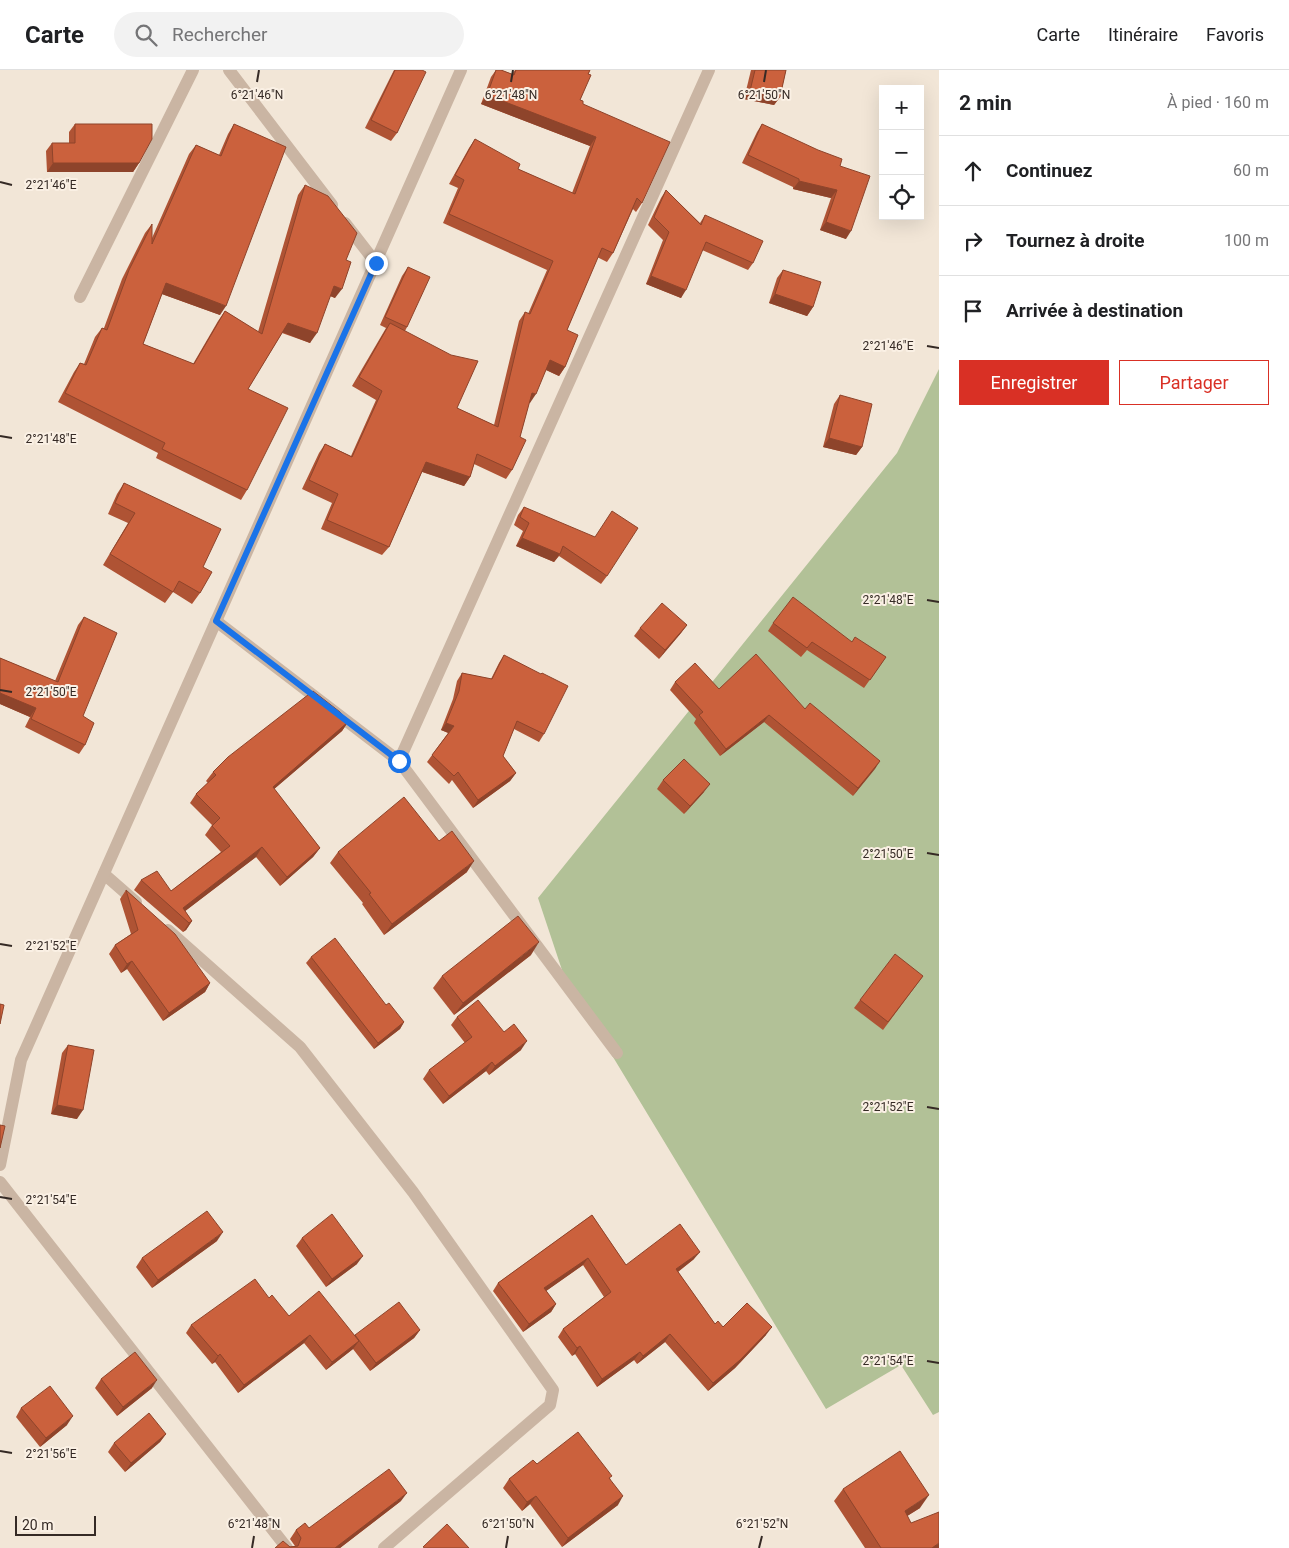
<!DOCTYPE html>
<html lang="fr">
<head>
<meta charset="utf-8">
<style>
  body { margin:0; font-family:Roboto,sans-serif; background:#f2f2f2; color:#202124 }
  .controls { position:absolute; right:15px; top:15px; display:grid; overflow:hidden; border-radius:0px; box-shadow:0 5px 20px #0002 }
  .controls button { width:45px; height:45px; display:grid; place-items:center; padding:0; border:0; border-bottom:1px solid #e0e0e0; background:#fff; color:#202124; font:25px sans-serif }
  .scale { position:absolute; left:15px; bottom:12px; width:81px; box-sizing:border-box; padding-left:5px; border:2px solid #352a25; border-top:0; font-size:14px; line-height:18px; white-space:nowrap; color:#352a25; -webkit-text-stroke:4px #faf0e4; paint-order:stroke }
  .stop { position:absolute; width:15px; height:15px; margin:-11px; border:4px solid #1a73e8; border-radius:50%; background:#fff }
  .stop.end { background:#1a73e8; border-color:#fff; box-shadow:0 1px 5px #0008 }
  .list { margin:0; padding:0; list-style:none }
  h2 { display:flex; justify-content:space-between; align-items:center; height:65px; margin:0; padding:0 20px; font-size:21px }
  h2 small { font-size:16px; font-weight:400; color:#757577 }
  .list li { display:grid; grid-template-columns:32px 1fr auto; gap:15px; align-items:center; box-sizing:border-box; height:70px; padding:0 20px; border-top:1px solid #e0e0e0 }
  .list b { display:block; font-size:19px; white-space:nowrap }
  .list em { font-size:16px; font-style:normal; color:#757577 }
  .actions { display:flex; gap:10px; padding:15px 20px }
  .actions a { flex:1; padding:11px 0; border:1px solid #d93025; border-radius:0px; text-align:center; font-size:18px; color:#d93025 }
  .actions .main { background:#d93025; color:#fff }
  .icon { flex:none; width:28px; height:28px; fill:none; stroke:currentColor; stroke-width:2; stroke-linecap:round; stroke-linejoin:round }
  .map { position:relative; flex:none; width:939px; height:1478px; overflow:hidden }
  header { display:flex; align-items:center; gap:30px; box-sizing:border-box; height:70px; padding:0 25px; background:#fff; border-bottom:1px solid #e0e0e0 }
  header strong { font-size:24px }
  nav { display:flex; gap:28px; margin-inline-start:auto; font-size:18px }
  .search { width:350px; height:45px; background:#f2f2f2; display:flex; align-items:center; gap:12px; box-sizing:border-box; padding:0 18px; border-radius:28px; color:#757577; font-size:19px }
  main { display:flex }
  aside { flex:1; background:#fff }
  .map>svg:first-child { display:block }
  .green { fill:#b2c197 }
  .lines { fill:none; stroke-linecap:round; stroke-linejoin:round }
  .minor { stroke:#cab5a3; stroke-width:12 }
  .wall { fill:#af5334 }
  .shaded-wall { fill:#8e442b }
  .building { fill:#cb613d; stroke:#8e442b }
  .route { stroke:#1a73e8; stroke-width:6 }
  .ticks { fill:none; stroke:#352a25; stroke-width:2 }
  .ticks-label { font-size:12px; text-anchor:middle; fill:#352a25; stroke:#faf0e4; stroke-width:4; stroke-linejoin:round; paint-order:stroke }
</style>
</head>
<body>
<header>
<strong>Carte</strong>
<div class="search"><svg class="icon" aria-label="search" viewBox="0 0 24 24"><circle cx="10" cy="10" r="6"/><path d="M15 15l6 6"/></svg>Rechercher</div>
<nav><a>Carte</a><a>Itinéraire</a><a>Favoris</a></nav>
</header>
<main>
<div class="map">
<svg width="939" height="1478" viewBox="0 0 939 1478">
  <rect width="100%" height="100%" fill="#f2e6d7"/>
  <!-- green -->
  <path class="green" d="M 939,299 L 939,1342 L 933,1345 L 901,1295 L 826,1339 L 564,906 L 538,828 L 897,383 Z"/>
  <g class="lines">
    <!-- minor -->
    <g class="minor">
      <path d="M 229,0 L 332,135"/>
      <path d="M 345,153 L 376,193"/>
      <path d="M 80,227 L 193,0"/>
      <path d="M 216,551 L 399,691 L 617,983"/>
      <path d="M 399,691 L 709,0"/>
      <path d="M 104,804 L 136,832"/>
      <path d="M 168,860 L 300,977 L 413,1122 L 553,1320 L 550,1335 L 384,1478"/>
      <path d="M 0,1095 L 21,990 L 461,0"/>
      <path d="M 0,1112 L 287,1478"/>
    </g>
  </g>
  <!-- wall -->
  <g class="wall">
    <path d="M 394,0 L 422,0 L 397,63 L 391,71 L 365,58 Z"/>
    <path d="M 496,0 L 501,0 L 512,4 L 515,0 L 590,0 L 580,30 L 642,133 L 636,142 L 633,139 L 613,183 L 607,192 L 597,187 L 567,260 L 565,297 L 559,306 L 546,300 L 529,333 L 520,367 L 512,400 L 506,409 L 474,394 L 470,407 L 464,416 L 422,402 L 389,477 L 382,485 L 321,459 L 332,433 L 302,419 L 319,383 L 325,374 L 351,386 L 376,330 L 352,316 L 386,258 L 380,255 L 402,206 L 408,197 L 407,257 L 405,261 L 457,338 L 494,355 L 519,251 L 525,242 L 528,244 L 547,200 L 443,153 L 458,118 L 449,114 L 469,78 L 475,69 L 518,99 L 572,123 L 590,76 L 481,34 L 491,7 Z"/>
    <path d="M 751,0 L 786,0 L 780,27 L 774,35 L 744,29 Z"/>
    <path d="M 75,54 L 139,93 L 133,102 L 47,102 L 46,81 L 52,73 L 69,73 L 69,62 Z"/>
    <path d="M 234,54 L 220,245 L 162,224 L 143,274 L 193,294 L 218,251 L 225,241 L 258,262 L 298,125 L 305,115 L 346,190 L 335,228 L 330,226 L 310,273 L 282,263 L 248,319 L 247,420 L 241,430 L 156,388 L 158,383 L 58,332 L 74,302 L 80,293 L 84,294 L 95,267 L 102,258 L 104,258 L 122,209 L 145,163 L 152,154 L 152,168 L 189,84 L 196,75 L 219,85 L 228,64 Z"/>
    <path d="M 762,54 L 840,96 L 846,169 L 820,160 L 831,128 L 793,119 L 793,117 L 742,93 L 757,62 Z"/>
    <path d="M 666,120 L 700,153 L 705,145 L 753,193 L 748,200 L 702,180 L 681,228 L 646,214 L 663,170 L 648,155 L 661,128 Z"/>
    <path d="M 783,200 L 813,237 L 807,246 L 769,233 L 777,208 Z"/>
    <path d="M 840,325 L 862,377 L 856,385 L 823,377 L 834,334 Z"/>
    <path d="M 124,413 L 203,497 L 200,523 L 192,534 L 173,522 L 165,533 L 103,495 L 128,453 L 108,444 L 117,424 Z"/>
    <path d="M 524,437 L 607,506 L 601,514 L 559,486 L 554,492 L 516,476 L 523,461 L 514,455 L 518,445 Z"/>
    <path d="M 84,547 L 83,646 L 85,675 L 79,684 L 25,657 L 30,647 L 0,634 L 0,588 L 55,611 L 78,555 Z"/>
    <path d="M 773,553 L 852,572 L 886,587 L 864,618 L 807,580 L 801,587 L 768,561 Z"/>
    <path d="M 687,555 L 681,563 L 659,589 L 634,566 L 640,558 Z"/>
    <path d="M 504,585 L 544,664 L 539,672 L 514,659 L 503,686 L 516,703 L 510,711 L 473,738 L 452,710 L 449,714 L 427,692 L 448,663 L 441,660 L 453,629 L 457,611 L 462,603 L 491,609 L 499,593 Z"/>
    <path d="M 675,612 L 719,619 L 805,639 L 880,691 L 853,726 L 764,652 L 720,686 L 694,653 L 696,649 L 670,620 Z"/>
    <path d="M 348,652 L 342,661 L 274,719 L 320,778 L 313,787 L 280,816 L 256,787 L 185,841 L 192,851 L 186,860 L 183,862 L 134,820 L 141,810 L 171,821 L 221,782 L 205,765 L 212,755 L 190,733 L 196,724 L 208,713 L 206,711 L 213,702 Z"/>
    <path d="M 663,710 L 704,722 L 684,744 L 657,719 Z"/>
    <path d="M 439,771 L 467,802 L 384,865 L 362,834 L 363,833 L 330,793 L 338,782 Z"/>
    <path d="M 126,820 L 210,913 L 205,922 L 163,951 L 127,899 L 121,903 L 109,884 L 115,875 L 131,864 L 120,829 Z"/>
    <path d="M 531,885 L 454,945 L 433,918 L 442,906 Z"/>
    <path d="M 311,887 L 386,935 L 404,952 L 400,959 L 374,979 L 306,893 Z"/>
    <path d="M 923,906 L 883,960 L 854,938 L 860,930 Z"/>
    <path d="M 457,947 L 504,962 L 521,980 L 489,1005 L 486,1001 L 443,1034 L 423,1009 L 429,1000 L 465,973 L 451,955 Z"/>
    <path d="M 68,975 L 77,1049 L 51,1044 L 62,983 Z"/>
    <path d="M 592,1145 L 626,1195 L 694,1189 L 678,1202 L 715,1254 L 723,1257 L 766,1265 L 735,1298 L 708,1321 L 665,1272 L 637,1294 L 634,1290 L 597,1317 L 575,1284 L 572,1286 L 558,1267 L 563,1259 L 604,1227 L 583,1195 L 546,1221 L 556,1234 L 551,1242 L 523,1262 L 493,1221 L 498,1213 Z"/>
    <path d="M 302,1168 L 357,1194 L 326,1217 L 296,1176 Z"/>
    <path d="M 217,1171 L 152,1218 L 136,1197 L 142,1188 Z"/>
    <path d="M 269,1228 L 289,1246 L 354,1265 L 420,1260 L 414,1268 L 370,1301 L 353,1279 L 326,1300 L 304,1273 L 238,1323 L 215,1292 L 212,1294 L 186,1263 L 191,1255 Z"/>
    <path d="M 101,1309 L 152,1318 L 117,1346 L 95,1318 Z"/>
    <path d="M 21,1338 L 67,1355 L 40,1377 L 16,1347 Z"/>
    <path d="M 166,1364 L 160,1372 L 125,1402 L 108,1382 L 114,1373 Z"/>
    <path d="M 537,1394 L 610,1408 L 618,1435 L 562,1477 L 530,1434 L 522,1441 L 503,1418 L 509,1409 Z"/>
    <path d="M 843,1419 L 920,1438 L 907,1446 L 911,1453 L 939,1478 L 865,1478 L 834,1431 Z"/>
    <path d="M 401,1431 L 340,1478 L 275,1478 L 295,1476 L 290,1469 L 296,1460 L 309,1458 Z"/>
  </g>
  <!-- shaded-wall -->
  <g class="shaded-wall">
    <path d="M 750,21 L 780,27 L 774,35 L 744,29 Z"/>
    <path d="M 487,25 L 596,67 L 590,76 L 481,34 Z"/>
    <path d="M 53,93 L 139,93 L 133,102 L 47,102 Z"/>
    <path d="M 799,111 L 837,120 L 831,128 L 793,119 Z"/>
    <path d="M 826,152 L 851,161 L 846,169 L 820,160 Z"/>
    <path d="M 651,206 L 686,220 L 681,228 L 646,214 Z"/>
    <path d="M 166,213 L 226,236 L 220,245 L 159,223 Z"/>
    <path d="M 334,216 L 342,219 L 335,228 L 328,225 Z"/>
    <path d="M 775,224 L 813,237 L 807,246 L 769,233 Z"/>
    <path d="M 288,253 L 317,263 L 310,273 L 282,262 Z"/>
    <path d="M 550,290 L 565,297 L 559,306 L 544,299 Z"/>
    <path d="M 532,323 L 536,324 L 530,333 L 526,332 Z"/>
    <path d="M 829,368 L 862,377 L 856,385 L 823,377 Z"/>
    <path d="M 426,392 L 470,407 L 464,416 L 420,401 Z"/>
    <path d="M 522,468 L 560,484 L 554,492 L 516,476 Z"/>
    <path d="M 687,555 L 681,563 L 659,589 L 665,580 Z"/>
    <path d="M 0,623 L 36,638 L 30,647 L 0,634 Z"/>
    <path d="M 769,645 L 764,652 L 720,686 L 726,679 Z"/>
    <path d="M 348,652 L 342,661 L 266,726 L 273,717 Z"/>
    <path d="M 446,653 L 454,656 L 449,663 L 441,660 Z"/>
    <path d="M 880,691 L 875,699 L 853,726 L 858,718 Z"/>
    <path d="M 516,703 L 510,711 L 473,738 L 478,730 Z"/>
    <path d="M 710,714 L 704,722 L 684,744 L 690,736 Z"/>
    <path d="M 262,777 L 256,787 L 180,845 L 183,838 Z"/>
    <path d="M 320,778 L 313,787 L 280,816 L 287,807 Z"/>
    <path d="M 474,791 L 467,802 L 384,865 L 392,854 Z"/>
    <path d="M 192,851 L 186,860 L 183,862 L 189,853 Z"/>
    <path d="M 539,872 L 531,885 L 454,945 L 463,933 Z"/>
    <path d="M 132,891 L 127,899 L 121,903 L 127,894 Z"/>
    <path d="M 210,913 L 205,922 L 163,951 L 169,943 Z"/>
    <path d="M 404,952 L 400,959 L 374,979 L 378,973 Z"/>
    <path d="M 527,971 L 521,980 L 489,1005 L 495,996 Z"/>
    <path d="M 492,992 L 486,1001 L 443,1034 L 449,1026 Z"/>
    <path d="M 57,1035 L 83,1040 L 77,1049 L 51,1044 Z"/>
    <path d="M 223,1162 L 217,1171 L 152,1218 L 158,1210 Z"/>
    <path d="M 700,1182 L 694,1189 L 671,1207 L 676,1199 Z"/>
    <path d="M 363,1186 L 357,1194 L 326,1217 L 332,1209 Z"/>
    <path d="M 588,1188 L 583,1195 L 539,1226 L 544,1218 Z"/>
    <path d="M 556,1234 L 551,1242 L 523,1262 L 529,1254 Z"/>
    <path d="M 772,1257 L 766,1265 L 735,1298 L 708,1321 L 713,1313 Z"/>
    <path d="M 420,1260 L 414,1268 L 370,1301 L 376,1293 Z"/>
    <path d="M 670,1264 L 665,1272 L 637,1294 L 643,1286 Z"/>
    <path d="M 310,1265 L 304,1273 L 238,1323 L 244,1315 Z"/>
    <path d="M 359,1271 L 353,1279 L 326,1300 L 332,1292 Z"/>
    <path d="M 580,1276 L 575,1284 L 572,1286 L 577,1278 Z"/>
    <path d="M 640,1282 L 634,1290 L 597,1317 L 602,1309 Z"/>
    <path d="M 220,1284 L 215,1292 L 212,1294 L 218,1286 Z"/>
    <path d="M 157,1310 L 152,1318 L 117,1346 L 123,1337 Z"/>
    <path d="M 73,1346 L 67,1355 L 40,1377 L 46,1368 Z"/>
    <path d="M 166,1364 L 160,1372 L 125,1402 L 131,1393 Z"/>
    <path d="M 407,1423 L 401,1431 L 340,1478 L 335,1478 Z"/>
    <path d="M 929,1425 L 920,1438 L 896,1453 L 905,1441 Z"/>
    <path d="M 536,1426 L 530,1434 L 522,1441 L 527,1432 Z"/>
    <path d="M 623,1426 L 618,1435 L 562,1477 L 568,1468 Z"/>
    <path d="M 939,1473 L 939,1478 L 932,1478 Z"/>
  </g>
  <!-- building -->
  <g class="building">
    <path d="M 395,0 L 422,0 L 426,2 L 397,63 L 371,50 Z"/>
    <path d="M 496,0 L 501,0 L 514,5 L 516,0 L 590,0 L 588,4 L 591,5 L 580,30 L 583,31 L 583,34 L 670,72 L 642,133 L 637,128 L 613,183 L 602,178 L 567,260 L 578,265 L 565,297 L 550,290 L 536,324 L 532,323 L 520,367 L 526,370 L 512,400 L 477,384 L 470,407 L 426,392 L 389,477 L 327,450 L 338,424 L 309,410 L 325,374 L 352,387 L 382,321 L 359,307 L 390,253 L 451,285 L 478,291 L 457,338 L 498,357 L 525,242 L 530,244 L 553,191 L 449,144 L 464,110 L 455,105 L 475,69 L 520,94 L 518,99 L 575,124 L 596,67 L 487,25 Z"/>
    <path d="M 755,0 L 786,0 L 780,27 L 750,21 Z"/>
    <path d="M 75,54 L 152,54 L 152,69 L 139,93 L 53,93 L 52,73 L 75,73 Z"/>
    <path d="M 234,54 L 286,77 L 226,236 L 166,213 L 143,274 L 194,294 L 225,241 L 262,264 L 305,115 L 328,126 L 357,163 L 346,190 L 351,192 L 342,219 L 334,216 L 317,263 L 288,253 L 248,319 L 288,338 L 247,420 L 162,379 L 165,373 L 65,323 L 80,293 L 86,295 L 102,258 L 107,260 L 129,200 L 152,154 L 152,174 L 196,75 L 221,86 Z"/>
    <path d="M 762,54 L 818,80 L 842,89 L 840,96 L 870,106 L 851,161 L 826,152 L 837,120 L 799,111 L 799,109 L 748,85 Z"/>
    <path d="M 666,120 L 701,155 L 705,145 L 763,171 L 753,193 L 706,172 L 686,220 L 651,206 L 669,162 L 654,147 Z"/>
    <path d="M 408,197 L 430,207 L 407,257 L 385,247 Z"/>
    <path d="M 783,200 L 821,212 L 813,237 L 775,224 Z"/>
    <path d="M 840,325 L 872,334 L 862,377 L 829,368 Z"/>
    <path d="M 124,413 L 221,459 L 203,497 L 212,502 L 200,523 L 179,511 L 173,522 L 110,484 L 135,443 L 115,433 Z"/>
    <path d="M 524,437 L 595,467 L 612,441 L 638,458 L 607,506 L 563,476 L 560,484 L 522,468 L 529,453 L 520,447 Z"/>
    <path d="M 793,527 L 852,572 L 855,567 L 886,587 L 870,610 L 812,572 L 807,578 L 773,553 Z"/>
    <path d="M 662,533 L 687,555 L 665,580 L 640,558 Z"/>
    <path d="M 84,547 L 117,563 L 83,646 L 94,653 L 85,675 L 31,649 L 36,638 L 0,623 L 0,588 L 58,612 Z"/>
    <path d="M 756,584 L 805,639 L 810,633 L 880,691 L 858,718 L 769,645 L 726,679 L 699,645 L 703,642 L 675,612 L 695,593 L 719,619 Z"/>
    <path d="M 504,585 L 541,604 L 542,603 L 568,616 L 544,664 L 517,651 L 503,686 L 516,703 L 478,730 L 458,702 L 454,706 L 432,685 L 454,656 L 446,653 L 459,621 L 462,603 L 492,609 Z"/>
    <path d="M 313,621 L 340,642 L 348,652 L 273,717 L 320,778 L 287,807 L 262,777 L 183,838 L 192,851 L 189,853 L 141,810 L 157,801 L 171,821 L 230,776 L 212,756 L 220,748 L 196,724 L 216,705 L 213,702 L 228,687 Z"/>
    <path d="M 684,689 L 710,714 L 690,736 L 663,710 Z"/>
    <path d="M 404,727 L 439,771 L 452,761 L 474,791 L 392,854 L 369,824 L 371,823 L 338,782 Z"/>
    <path d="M 126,820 L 175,864 L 210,913 L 169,943 L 132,891 L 127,894 L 115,875 L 138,860 Z"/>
    <path d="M 518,846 L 539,872 L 463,933 L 442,906 Z"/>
    <path d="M 335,868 L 386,935 L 389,933 L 404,952 L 378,973 L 311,887 Z"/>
    <path d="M 895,884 L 923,906 L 888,952 L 860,930 Z"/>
    <path d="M 478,930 L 504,962 L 514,954 L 527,971 L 495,996 L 492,992 L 449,1026 L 429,1000 L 472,967 L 457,947 Z"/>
    <path d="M 0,934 L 4,935 L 0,954 Z"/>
    <path d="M 68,975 L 94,980 L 83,1040 L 57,1035 Z"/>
    <path d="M 0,1055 L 5,1056 L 0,1078 Z"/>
    <path d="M 207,1141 L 223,1162 L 158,1210 L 142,1188 Z"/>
    <path d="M 332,1144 L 363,1186 L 332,1209 L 302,1168 Z"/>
    <path d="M 592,1145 L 626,1195 L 680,1154 L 700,1182 L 676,1199 L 715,1254 L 718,1251 L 723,1257 L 747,1233 L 772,1257 L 740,1290 L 713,1313 L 670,1264 L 643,1286 L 640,1282 L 602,1309 L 580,1276 L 577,1278 L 563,1259 L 611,1222 L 588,1188 L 544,1218 L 556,1234 L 529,1254 L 498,1213 Z"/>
    <path d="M 255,1209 L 269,1228 L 272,1225 L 289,1246 L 319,1221 L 359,1271 L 332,1292 L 310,1265 L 244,1315 L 220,1284 L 218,1286 L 191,1255 Z"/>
    <path d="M 399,1232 L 420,1260 L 376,1293 L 355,1265 Z"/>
    <path d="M 135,1282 L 157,1310 L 123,1337 L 101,1309 Z"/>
    <path d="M 50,1316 L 73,1346 L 46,1368 L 21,1338 Z"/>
    <path d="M 149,1343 L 166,1364 L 131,1393 L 114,1373 Z"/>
    <path d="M 578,1362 L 612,1406 L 609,1408 L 623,1426 L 568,1468 L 536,1426 L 527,1432 L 509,1409 L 533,1390 L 537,1394 Z"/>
    <path d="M 900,1381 L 929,1425 L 905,1441 L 911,1453 L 939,1442 L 939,1473 L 932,1478 L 881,1478 L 843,1419 Z"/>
    <path d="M 389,1399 L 407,1423 L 335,1478 L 275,1478 L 283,1471 L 290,1477 L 298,1476 L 301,1468 L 296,1460 L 305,1453 L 309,1458 Z"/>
    <path d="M 447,1454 L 469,1478 L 425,1478 L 423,1477 Z"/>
  </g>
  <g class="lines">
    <!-- route -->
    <path class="route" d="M 376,193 L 216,551 L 399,691"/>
  </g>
  <!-- ticks -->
  <path class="ticks" d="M 257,12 L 259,0M 511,12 L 513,0M 764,12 L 766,0M 0,112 L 12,115M 927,276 L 939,278M 0,366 L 12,368M 927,530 L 939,532M 0,620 L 12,622M 927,783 L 939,785M 0,874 L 12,876M 927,1037 L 939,1039M 0,1127 L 12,1129M 927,1291 L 939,1293M 0,1381 L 12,1383M 252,1478 L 254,1466M 506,1478 L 508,1466M 759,1478 L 762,1466"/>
  <g class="ticks-label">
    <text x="257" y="29">6°21'46"N</text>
    <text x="511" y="29">6°21'48"N</text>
    <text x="764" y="29">6°21'50"N</text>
    <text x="51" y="119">2°21'46"E</text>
    <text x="888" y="280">2°21'46"E</text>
    <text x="51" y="373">2°21'48"E</text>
    <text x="888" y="534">2°21'48"E</text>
    <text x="51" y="626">2°21'50"E</text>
    <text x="888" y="788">2°21'50"E</text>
    <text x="51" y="880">2°21'52"E</text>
    <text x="888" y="1041">2°21'52"E</text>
    <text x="51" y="1134">2°21'54"E</text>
    <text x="888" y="1295">2°21'54"E</text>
    <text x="51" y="1388">2°21'56"E</text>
    <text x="254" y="1458">6°21'48"N</text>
    <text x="508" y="1458">6°21'50"N</text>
    <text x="762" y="1458">6°21'52"N</text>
  </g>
</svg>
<div class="controls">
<button>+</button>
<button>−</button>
<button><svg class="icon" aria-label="locate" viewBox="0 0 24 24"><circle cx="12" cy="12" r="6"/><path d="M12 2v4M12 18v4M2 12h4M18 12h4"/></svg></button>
</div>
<div class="scale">20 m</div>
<div class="stop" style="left:399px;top:691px"></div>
<div class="stop end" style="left:376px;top:193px"></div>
</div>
<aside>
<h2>2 min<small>À pied · 160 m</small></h2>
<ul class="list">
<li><svg class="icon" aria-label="ahead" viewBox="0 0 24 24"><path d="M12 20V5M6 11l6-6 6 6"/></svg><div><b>Continuez</b></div><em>60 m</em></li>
<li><svg class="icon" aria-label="right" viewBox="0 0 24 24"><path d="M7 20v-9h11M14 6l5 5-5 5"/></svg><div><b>Tournez à droite</b></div><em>100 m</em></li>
<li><svg class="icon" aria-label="arrive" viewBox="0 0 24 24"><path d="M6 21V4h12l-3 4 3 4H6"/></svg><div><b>Arrivée à destination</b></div></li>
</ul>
<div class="actions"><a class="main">Enregistrer</a><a>Partager</a></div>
</aside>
</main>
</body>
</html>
